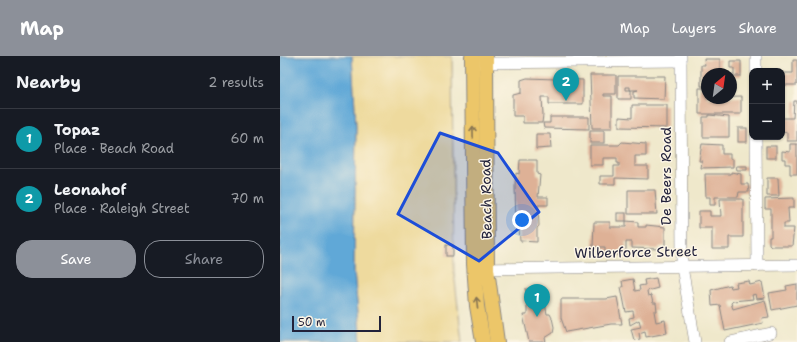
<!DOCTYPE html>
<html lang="en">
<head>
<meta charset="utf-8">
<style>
  body { margin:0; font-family:"Shantell Sans",sans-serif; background:#242831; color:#f1f3f6 }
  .controls { position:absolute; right:12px; top:12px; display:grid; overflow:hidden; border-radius:8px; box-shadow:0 1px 3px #0004 }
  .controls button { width:36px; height:36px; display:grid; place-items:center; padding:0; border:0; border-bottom:1px solid #363941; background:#171b24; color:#f1f3f6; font:20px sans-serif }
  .compass { position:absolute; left:421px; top:12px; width:36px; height:36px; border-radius:50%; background:#171b24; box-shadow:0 1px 3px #0004; rotate:29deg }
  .scale { position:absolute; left:12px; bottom:10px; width:89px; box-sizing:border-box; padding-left:4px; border:2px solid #22223b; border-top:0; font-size:11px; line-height:14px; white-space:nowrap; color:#22223b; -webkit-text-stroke:3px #fcf5e5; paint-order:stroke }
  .you { position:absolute; left:242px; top:164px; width:14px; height:14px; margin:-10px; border:3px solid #fff; border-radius:50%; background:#1a73e8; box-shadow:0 0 0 6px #1a73e833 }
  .badge { display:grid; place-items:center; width:26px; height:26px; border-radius:50%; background:#8c9099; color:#fff; font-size:13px; font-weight:700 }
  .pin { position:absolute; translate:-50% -33px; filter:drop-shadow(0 1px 2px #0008) }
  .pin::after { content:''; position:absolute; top:21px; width:14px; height:12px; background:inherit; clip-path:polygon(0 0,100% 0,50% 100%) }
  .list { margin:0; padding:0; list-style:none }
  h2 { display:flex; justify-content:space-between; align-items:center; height:52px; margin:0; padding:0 16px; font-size:17px }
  h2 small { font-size:13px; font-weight:400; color:#9ea1a6 }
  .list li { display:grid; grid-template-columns:26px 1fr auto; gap:12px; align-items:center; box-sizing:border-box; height:60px; padding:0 16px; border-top:1px solid #363941 }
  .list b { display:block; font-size:15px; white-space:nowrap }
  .list p { margin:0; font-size:13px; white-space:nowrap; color:#9ea1a6 }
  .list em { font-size:13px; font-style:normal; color:#9ea1a6 }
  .actions { display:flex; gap:8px; padding:12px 16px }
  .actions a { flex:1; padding:9px 0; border:1px solid #8c9099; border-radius:16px; text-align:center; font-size:14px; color:#8c9099 }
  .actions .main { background:#8c9099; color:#fff }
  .map { position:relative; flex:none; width:517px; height:286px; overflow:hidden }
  header { display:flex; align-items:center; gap:24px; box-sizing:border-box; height:56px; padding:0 20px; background:#8c9099; color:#fff }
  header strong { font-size:19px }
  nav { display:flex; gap:22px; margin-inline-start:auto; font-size:14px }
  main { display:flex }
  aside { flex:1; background:#171b24 }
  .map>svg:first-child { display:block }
  .sand { fill:#eeda9e; stroke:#887e6c }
  .water { fill:#61a8d7; stroke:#426589 }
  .building { fill:#deb196 }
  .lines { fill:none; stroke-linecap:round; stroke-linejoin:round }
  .minor-casing { stroke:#888583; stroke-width:12 }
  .major-casing { stroke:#888583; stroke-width:16 }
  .minor { stroke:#fff; stroke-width:11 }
  .major { stroke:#ecc669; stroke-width:14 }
  .oneway { stroke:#877452 }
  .marked { fill:#1d4ed8; fill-opacity:0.2; stroke:#1d4ed8; stroke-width:3; stroke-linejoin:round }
  .labels { text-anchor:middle; stroke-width:3; stroke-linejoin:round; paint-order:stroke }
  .street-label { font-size:14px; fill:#22223b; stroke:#fcf5e5 }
</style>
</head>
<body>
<header>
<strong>Map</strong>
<nav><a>Map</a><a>Layers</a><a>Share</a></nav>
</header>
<main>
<aside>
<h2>Nearby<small>2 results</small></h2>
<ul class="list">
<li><span class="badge" style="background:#0f9aa8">1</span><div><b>Topaz</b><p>Place · Beach Road</p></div><em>60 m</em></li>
<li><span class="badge" style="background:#0f9aa8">2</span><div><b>Leonahof</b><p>Place · Raleigh Street</p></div><em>70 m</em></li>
</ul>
<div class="actions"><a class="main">Save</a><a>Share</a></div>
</aside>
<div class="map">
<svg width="517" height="286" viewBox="0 0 517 286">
  <rect width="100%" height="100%" fill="#fcf5e5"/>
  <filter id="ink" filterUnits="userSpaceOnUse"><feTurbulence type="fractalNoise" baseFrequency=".025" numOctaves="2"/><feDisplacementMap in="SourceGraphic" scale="8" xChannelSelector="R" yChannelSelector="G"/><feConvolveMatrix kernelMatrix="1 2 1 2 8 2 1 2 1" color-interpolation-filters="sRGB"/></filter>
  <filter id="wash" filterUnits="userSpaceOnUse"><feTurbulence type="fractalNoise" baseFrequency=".012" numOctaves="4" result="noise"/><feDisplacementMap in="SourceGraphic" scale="16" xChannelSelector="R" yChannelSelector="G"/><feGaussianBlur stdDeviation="0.9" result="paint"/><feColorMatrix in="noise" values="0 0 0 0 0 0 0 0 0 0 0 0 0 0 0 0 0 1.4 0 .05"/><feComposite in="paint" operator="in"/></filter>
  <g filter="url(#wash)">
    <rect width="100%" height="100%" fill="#efe8cb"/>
    <!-- sand -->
    <path class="sand" d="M 72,0 L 172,0 L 174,216 L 182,286 L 81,286 L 74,216 L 76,70 Z"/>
    <!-- water -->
    <path class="water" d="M 0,0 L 72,0 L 76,70 L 74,216 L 81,286 L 0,286 Z"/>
    <g id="blocks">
      <!-- building -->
      <g class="building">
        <path d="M 424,3 L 440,3 L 440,18 L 427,18 L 427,30 L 421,30 L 421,9 L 425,9 Z"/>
        <path d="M 513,4 L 517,4 L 517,29 L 502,29 L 502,17 L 513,17 Z"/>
        <path d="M 450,5 L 461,5 L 461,20 L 454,20 L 454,12 L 450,12 Z"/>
        <rect x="451" y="18" width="2" height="11"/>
        <path d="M 310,19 L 336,19 L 336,38 L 323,38 L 323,40 L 332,40 L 332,72 L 312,72 Z"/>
        <path d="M 338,20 L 385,20 L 384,43 L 354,42 L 354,35 L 358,34 L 350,34 L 350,31 L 346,31 L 346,34 L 351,34 L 351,43 L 338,43 Z"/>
        <path d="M 247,22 L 303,24 L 303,48 L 269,48 L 269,41 L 262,41 L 263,59 L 262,67 L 243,67 L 243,60 L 233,60 L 233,39 L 241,37 L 241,24 Z"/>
        <path d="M 419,32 L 427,32 L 427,42 L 461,41 L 461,58 L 419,58 Z"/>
        <path d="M 514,45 L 517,45 L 517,85 L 507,85 L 507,76 L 502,77 L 502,62 L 513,62 Z"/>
        <path d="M 352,49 L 387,49 L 387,72 L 339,71 L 339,61 L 352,62 Z"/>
        <path d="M 429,59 L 449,61 L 449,81 L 423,81 L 423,61 L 429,61 Z"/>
        <path d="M 270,61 L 309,61 L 309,73 L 264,72 L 263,67 L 270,67 Z"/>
        <rect x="458" y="72" width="9" height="14"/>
        <rect x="310" y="74" width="14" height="13"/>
        <path d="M 256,78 L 270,78 L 271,92 L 256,93 Z"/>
        <path d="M 342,86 L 366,88 L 366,100 L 355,100 L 355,110 L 368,110 L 368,123 L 335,122 L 335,128 L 320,128 L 320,120 L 334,120 L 334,110 L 339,110 L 339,107 L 337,107 L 337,102 L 323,102 L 323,109 L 310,109 L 310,89 L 339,89 Z"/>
        <path d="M 422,88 L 442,89 L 442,98 L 450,98 L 450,103 L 453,103 L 453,111 L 421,112 L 422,105 L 419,105 Z"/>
        <path d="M 510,88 L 517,88 L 517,118 L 510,118 L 510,108 L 505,108 L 505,103 L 502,103 L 502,95 L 510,96 Z"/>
        <rect x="486" y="90" width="10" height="12"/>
        <path d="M 240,104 L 257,104 L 257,118 L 260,119 L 258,141 L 268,141 L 268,149 L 258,149 L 259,170 L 257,172 L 257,186 L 240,185 L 239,172 L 236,171 L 235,130 L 236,117 L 239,118 Z"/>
        <path d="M 456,110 L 467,110 L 467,114 L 457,114 Z"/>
        <path d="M 451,116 L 461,118 L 461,128 L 468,128 L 469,136 L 459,136 L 458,141 L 435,141 L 435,149 L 430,149 L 430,141 L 426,141 L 425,118 L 451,118 Z"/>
        <path d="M 487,122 L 498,122 L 499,140 L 487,140 Z"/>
        <path d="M 348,134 L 375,134 L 377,158 L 348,158 Z"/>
        <path d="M 514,142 L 514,152 L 508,152 L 509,167 L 504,167 L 504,172 L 514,172 L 512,190 L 491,190 L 489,188 L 489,181 L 491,181 L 491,153 L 485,153 L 485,143 Z"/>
        <path d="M 440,143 L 463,143 L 463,181 L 449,181 L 449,193 L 432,193 L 432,172 L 419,172 L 419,155 L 430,155 L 430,160 L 441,160 Z"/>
        <rect x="337" y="157" width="9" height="8"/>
        <path d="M 346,165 L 358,166 L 358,171 L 366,171 L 366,169 L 385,171 L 385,190 L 379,191 L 379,193 L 352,192 L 352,186 L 346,186 L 346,199 L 325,199 L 325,191 L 313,191 L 314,166 L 330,166 L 330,171 L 346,171 Z"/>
        <rect x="166" y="189" width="7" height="11"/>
        <path d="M 376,222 L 378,232 L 367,235 L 368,240 L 371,239 L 373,247 L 376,247 L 377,255 L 374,255 L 376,266 L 385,264 L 387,277 L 366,281 L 365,275 L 359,277 L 360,283 L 354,284 L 351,273 L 361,271 L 359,264 L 350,269 L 349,262 L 354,261 L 353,255 L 346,256 L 341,231 L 343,231 L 342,225 L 353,223 L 355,235 L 360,234 L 359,230 L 365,229 L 364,224 Z"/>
        <path d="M 469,225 L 470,229 L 482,226 L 485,242 L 477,243 L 476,238 L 472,239 L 473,243 L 453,245 L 451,247 L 453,253 L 485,244 L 489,261 L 482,262 L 483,267 L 445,275 L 440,249 L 432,250 L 431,234 L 450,229 L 451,232 L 457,231 L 456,227 Z"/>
        <path d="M 517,228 L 517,249 L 492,254 L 489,237 L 507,234 L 506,230 Z"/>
        <path d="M 245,233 L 265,233 L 266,253 L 267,258 L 270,258 L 272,262 L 274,271 L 273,277 L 265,282 L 266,286 L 249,286 L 243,259 L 247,259 L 247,238 Z"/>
        <path d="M 337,241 L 342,268 L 331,268 L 286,276 L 281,262 L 281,243 L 326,243 Z"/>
      </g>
    </g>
  </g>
  <g filter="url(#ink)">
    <use href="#blocks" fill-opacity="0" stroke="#888583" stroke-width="1"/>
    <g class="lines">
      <defs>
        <g id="minor">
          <path d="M 401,0 L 402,211 L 415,286"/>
          <path d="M 476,0 L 476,15"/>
          <path d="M 199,7 L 401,5"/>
          <path d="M 476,81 L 477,210"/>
          <path d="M 200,213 L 517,209"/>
          <path d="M 450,286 L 491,277"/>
        </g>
        <g id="major">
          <path d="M 192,0 L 194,208 L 197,250 L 203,286"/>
          <path d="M 206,0 L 207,213 L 217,286"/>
        </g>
      </defs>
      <!-- minor casing -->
      <use href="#minor" class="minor-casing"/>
      <!-- major casing -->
      <use href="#major" class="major-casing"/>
      <!-- minor -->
      <use href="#minor" class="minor"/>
      <!-- major -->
      <use href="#major" class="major"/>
    </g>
    <!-- one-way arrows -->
    <defs><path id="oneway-shaft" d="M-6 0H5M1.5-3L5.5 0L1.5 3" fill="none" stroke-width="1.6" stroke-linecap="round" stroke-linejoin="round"/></defs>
    <g class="oneway">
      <use href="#oneway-shaft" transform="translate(193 76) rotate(-91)"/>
      <use href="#oneway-shaft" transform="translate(197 247) rotate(-96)"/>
    </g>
  </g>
  <!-- marked area -->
  <path class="marked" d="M 160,77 L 218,97 L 259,156 L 199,205 L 118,158 Z"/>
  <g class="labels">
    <!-- street labels -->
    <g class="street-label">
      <text transform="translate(386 120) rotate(-90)" y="5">De Beers Road</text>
      <text transform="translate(206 143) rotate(-91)" y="5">Beach Road</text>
      <text transform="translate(356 196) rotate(-1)" y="5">Wilberforce Street</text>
    </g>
  </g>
</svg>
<div class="controls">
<button>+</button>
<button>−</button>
</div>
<svg class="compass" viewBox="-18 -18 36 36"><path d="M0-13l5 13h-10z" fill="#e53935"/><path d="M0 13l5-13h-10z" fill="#9ea1a6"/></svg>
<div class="scale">50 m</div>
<div class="you"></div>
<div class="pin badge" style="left:257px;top:261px;background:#0f9aa8">1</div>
<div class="pin badge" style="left:286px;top:45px;background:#0f9aa8">2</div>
</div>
</main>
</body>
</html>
